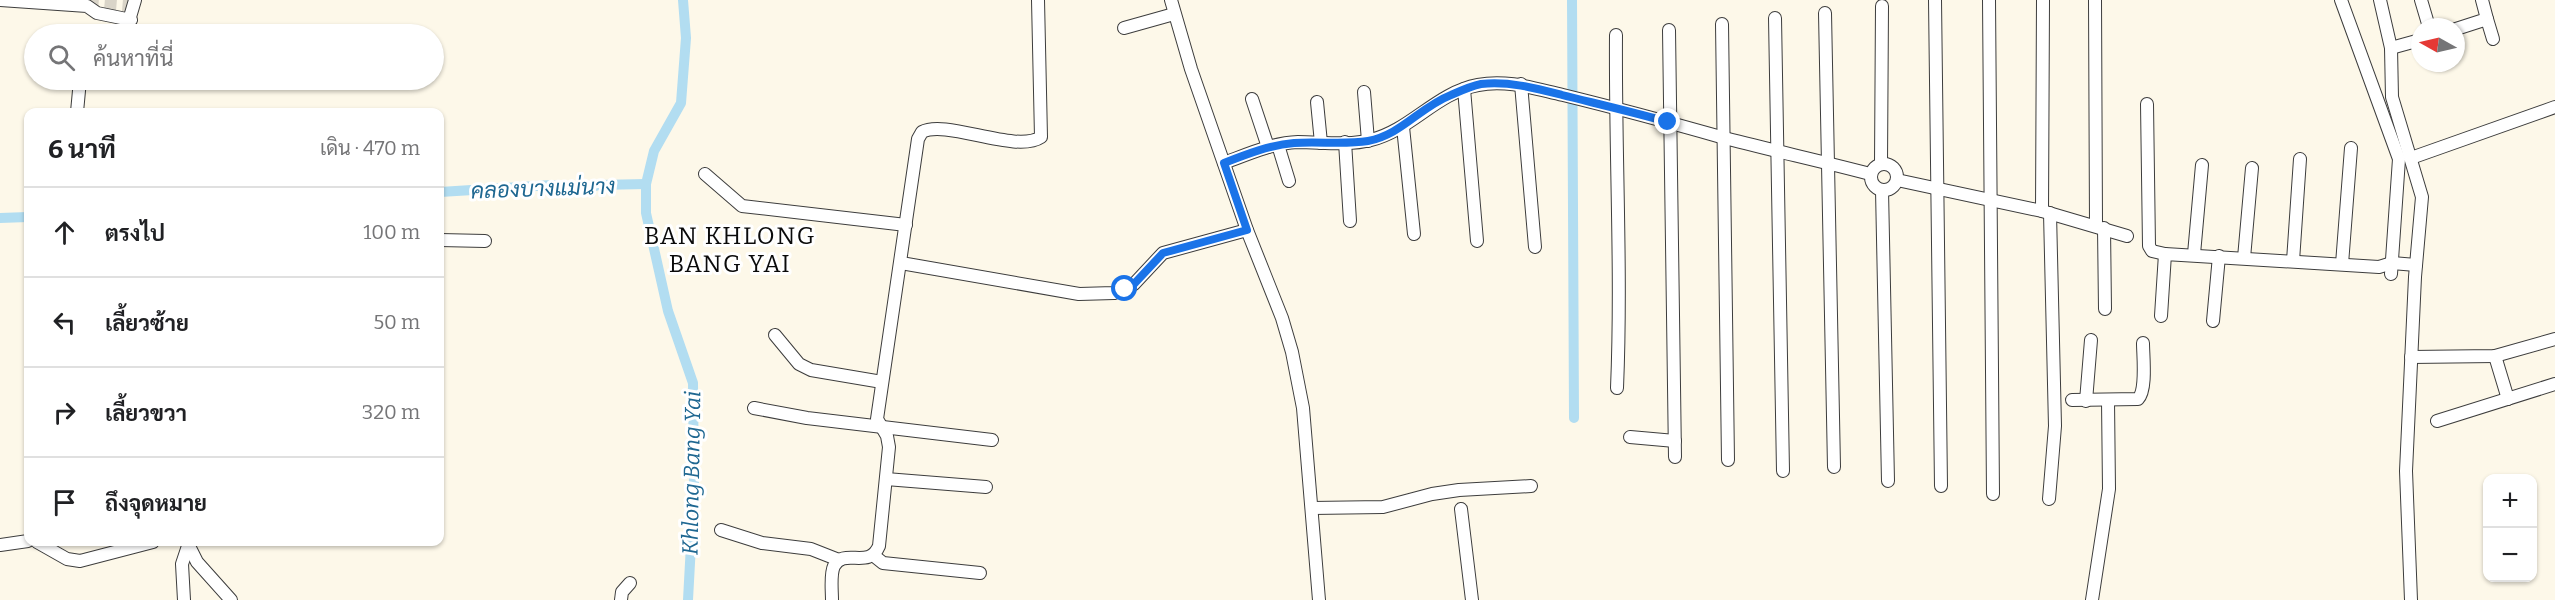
<!DOCTYPE html>
<html lang="th">
<head>
<meta charset="utf-8">
<style>
  body { margin:0; font-family:Bitter,Sarabun,serif; background:#f2f2f2; color:#202124 }
  .controls { position:absolute; right:18px; bottom:18px; display:grid; overflow:hidden; border-radius:12px; box-shadow:0 2px 4px #0004 }
  .controls button { width:54px; height:54px; display:grid; place-items:center; padding:0; border:0; border-bottom:2px solid #e0e0e0; background:#fff; color:#202124; font:30px sans-serif }
  .compass { position:absolute; left:2411px; top:18px; width:54px; height:54px; border-radius:50%; background:#fff; box-shadow:0 2px 4px #0004; rotate:278deg }
  .stop { position:absolute; width:18px; height:18px; margin:-14px; border:4px solid #1a73e8; border-radius:50%; background:#fff }
  .stop.end { background:#1a73e8; border-color:#fff; box-shadow:0 2px 6px #0008 }
  .list { margin:0; padding:0; list-style:none }
  h2 { display:flex; justify-content:space-between; align-items:center; height:78px; margin:0; padding:0 24px; font-size:26px }
  h2 small { font-size:20px; font-weight:400; color:#757577 }
  .list li { display:grid; grid-template-columns:39px 1fr auto; gap:18px; align-items:center; box-sizing:border-box; height:90px; padding:0 24px; border-top:2px solid #e0e0e0 }
  .list b { display:block; font-size:22px; white-space:nowrap }
  .list em { font-size:20px; font-style:normal; color:#757577 }
  .icon { flex:none; width:33px; height:33px; fill:none; stroke:currentColor; stroke-width:2; stroke-linecap:round; stroke-linejoin:round }
  .map { position:relative; flex:none; width:2555px; height:600px; overflow:hidden }
  .search { position:absolute; background:#fff; box-shadow:0 2px 4px #0004; left:24px; top:24px; width:420px; height:66px; display:flex; align-items:center; gap:15px; box-sizing:border-box; padding:0 21px; border-radius:33px; color:#757577; font-size:22px }
  .panel { position:absolute; background:#fff; box-shadow:0 2px 4px #0004; left:24px; top:108px; width:420px; height:438px; border-radius:12px }
  .map>svg:first-child { display:block }
  .lines { fill:none; stroke-linecap:round; stroke-linejoin:round }
  .canal { stroke:#b2ddf1; stroke-width:10 }
  .minor-tunnel { stroke:#d9d4c8; stroke-width:12; stroke-dasharray:12 6; stroke-linecap:butt }
  .minor-casing { stroke:#3d3d3d; stroke-width:14 }
  .minor { stroke:#fff; stroke-width:12 }
  .route { stroke:#1a73e8; stroke-width:8 }
  .labels { text-anchor:middle; stroke-width:6; stroke-linejoin:round; paint-order:stroke }
  .water-label { font-size:22px; font-style:italic; fill:#1e6791; stroke:#fff }
  .quarter-label { font-size:24px; letter-spacing:1.5px; fill:#0a0a0a; stroke:#fff }
</style>
</head>
<body>
<div class="map">
<svg width="2555" height="600" viewBox="0 0 2555 600">
  <rect width="100%" height="100%" fill="#fdf8e9"/>
  <g class="lines">
    <!-- canal -->
    <g class="canal">
      <path d="M 683,0 L 686,38 L 681,103 L 654,151 L 646,184 L 646,213 L 668,311 L 693,383 L 694,489 L 688,600"/>
      <path d="M 1572,0 L 1574,418"/>
      <path d="M 440,192 L 552,185 L 581,190 L 599,185 L 646,184"/>
      <path d="M 0,218 L 28,217"/>
    </g>
    <!-- minor-tunnel -->
    <path class="minor-tunnel" d="M 87,6 L 98,3 L 134,6"/>
    <defs>
      <g id="minor">
        <path d="M 0,0 L 87,6 L 97,13 L 131,20"/>
        <path d="M 1171,0 L 1191,69 L 1247,230 L 1282,318 L 1292,352 L 1303,408 L 1319,600"/>
        <path d="M 1935,0 L 1941,486"/>
        <path d="M 1989,0 L 1993,494"/>
        <path d="M 2095,0 L 2096,225"/>
        <path d="M 2341,0 L 2399,159 L 2391,274"/>
        <path d="M 2380,0 L 2391,48 L 2392,97 L 2422,197 L 2415,277 L 2406,471 L 2411,600"/>
        <path d="M 2421,0 L 2429,27"/>
        <path d="M 1825,13 L 1834,467"/>
        <path d="M 1775,18 L 1783,471"/>
        <path d="M 2487,19 L 2493,39"/>
        <path d="M 1722,24 L 1728,460"/>
        <path d="M 1124,28 L 1174,14"/>
        <path d="M 2456,29 L 2487,19 L 2482,0"/>
        <path d="M 1669,30 L 1675,457"/>
        <path d="M 125,34 L 135,0"/>
        <path d="M 1616,35 C 1615,153 1622,270 1617,388"/>
        <path d="M 2391,48 L 2420,40"/>
        <path d="M 1521,84 L 1535,247"/>
        <path d="M 1464,89 L 1477,241"/>
        <path d="M 1364,92 L 1368,141"/>
        <path d="M 1252,99 L 1268,147"/>
        <path d="M 1317,102 L 1321,143"/>
        <path d="M 2147,104 L 2149,246 L 2152,251 L 2165,254"/>
        <path d="M 77,112 L 80,80"/>
        <path d="M 1403,127 L 1414,234"/>
        <path d="M 1345,142 L 1350,221"/>
        <path d="M 1278,145 L 1289,181"/>
        <path d="M 2411,158 L 2555,107"/>
        <path d="M 1224,163 C 1248,154 1272,143 1298,142 C 1322,142 1347,146 1371,140 C 1411,130 1436,93 1478,85 C 1507,79 1536,89 1563,95 C 1616,108 1668,122 1721,137 C 1770,150 1821,161 1870,174"/>
        <path d="M 1881,163 L 1882,6"/>
        <circle cx="1884" cy="177" r="13"/>
        <path d="M 705,174 L 742,206 L 906,225"/>
        <path d="M 1897,180 L 2042,211 L 2127,236"/>
        <path d="M 1882,190 L 1888,481"/>
        <path d="M 2042,211 L 2043,0"/>
        <path d="M 2104,228 L 2105,309"/>
        <path d="M 440,240 L 485,241"/>
        <path d="M 2194,254 L 2202,165"/>
        <path d="M 2244,258 L 2252,168"/>
        <path d="M 2293,261 L 2300,159"/>
        <path d="M 901,263 L 1079,294 L 1114,293 L 1134,284 L 1163,253 L 1247,230"/>
        <path d="M 2342,264 L 2351,148"/>
        <path d="M 2161,316 L 2165,254 L 2379,267 L 2392,263 L 2416,265"/>
        <path d="M 2213,321 L 2219,256"/>
        <path d="M 775,335 L 799,364 L 811,370 L 882,382"/>
        <path d="M 2495,356 L 2508,399"/>
        <path d="M 2411,357 L 2495,356 L 2555,339"/>
        <path d="M 2072,400 L 2138,399 C 2147,390 2143,356 2143,343"/>
        <path d="M 2086,401 L 2091,340"/>
        <path d="M 754,408 L 807,418 L 992,440"/>
        <path d="M 2437,421 L 2555,384"/>
        <path d="M 1630,437 L 1675,441"/>
        <path d="M 886,479 L 986,487"/>
        <path d="M 2049,499 L 2055,426 L 2050,213"/>
        <path d="M 1312,508 L 1383,507 L 1432,494 L 1459,490 L 1531,486"/>
        <path d="M 1461,509 L 1472,600"/>
        <path d="M 721,530 L 762,543 L 811,549 L 839,560"/>
        <path d="M 37,542 L 67,559 L 80,561 L 153,542"/>
        <path d="M 187,542 L 197,562 L 231,600"/>
        <path d="M 0,545 L 28,541"/>
        <path d="M 873,555 L 883,563 L 980,573"/>
        <path d="M 184,600 L 182,564 L 188,546"/>
        <path d="M 621,600 L 622,592 L 630,583"/>
        <path d="M 832,600 C 832,590 830,574 834,566 C 844,547 869,570 879,546 L 889,447 L 887,436 L 877,419 L 918,139 L 922,132 C 946,119 1016,154 1041,137 L 1038,0"/>
        <path d="M 2092,600 L 2109,489 L 2108,401"/>
      </g>
    </defs>
    <!-- minor casing -->
    <use href="#minor" class="minor-casing"/>
    <!-- minor -->
    <use href="#minor" class="minor"/>
  </g>
  <g class="lines">
    <!-- route -->
    <path class="route" d="M 1125,289 L 1134,284 L 1163,253 L 1247,230 L 1224,163 C 1247,154 1270,145 1294,143 C 1319,141 1343,145 1368,141 C 1401,135 1420,107 1451,95 C 1460,91 1471,86 1481,84 C 1509,81 1535,88 1562,95 C 1598,104 1633,112 1668,122"/>
  </g>
  <g class="labels">
    <!-- water labels -->
    <g class="water-label">
      <text transform="translate(543 188) rotate(-2)" y="8">คลองบางแม่นาง</text>
      <text transform="translate(691 473) rotate(-89)" y="8">Khlong Bang Yai</text>
    </g>
    <!-- quarter labels -->
    <g class="quarter-label">
      <text x="730" y="244">BAN KHLONG<tspan x="730" dy="28">BANG YAI</tspan></text>
    </g>
  </g>
</svg>
<div class="controls">
<button>+</button>
<button>−</button>
</div>
<svg class="compass" viewBox="-18 -18 36 36"><path d="M0-13l5 13h-10z" fill="#e53935"/><path d="M0 13l5-13h-10z" fill="#757577"/></svg>
<div class="stop" style="left:1125px;top:289px"></div>
<div class="stop end" style="left:1668px;top:122px"></div>
<div class="search"><svg class="icon" aria-label="search" viewBox="0 0 24 24"><circle cx="10" cy="10" r="6"/><path d="M15 15l6 6"/></svg>ค้นหาที่นี่</div>
<section class="panel">
<h2>6 นาที<small>เดิน · 470 m</small></h2>
<ul class="list">
<li><svg class="icon" aria-label="ahead" viewBox="0 0 24 24"><path d="M12 20V5M6 11l6-6 6 6"/></svg><div><b>ตรงไป</b></div><em>100 m</em></li>
<li><svg class="icon" aria-label="left" viewBox="0 0 24 24"><path d="M17 20v-9H6M10 6l-5 5 5 5"/></svg><div><b>เลี้ยวซ้าย</b></div><em>50 m</em></li>
<li><svg class="icon" aria-label="right" viewBox="0 0 24 24"><path d="M7 20v-9h11M14 6l5 5-5 5"/></svg><div><b>เลี้ยวขวา</b></div><em>320 m</em></li>
<li><svg class="icon" aria-label="arrive" viewBox="0 0 24 24"><path d="M6 21V4h12l-3 4 3 4H6"/></svg><div><b>ถึงจุดหมาย</b></div></li>
</ul>
</section>
</div>
</body>
</html>
